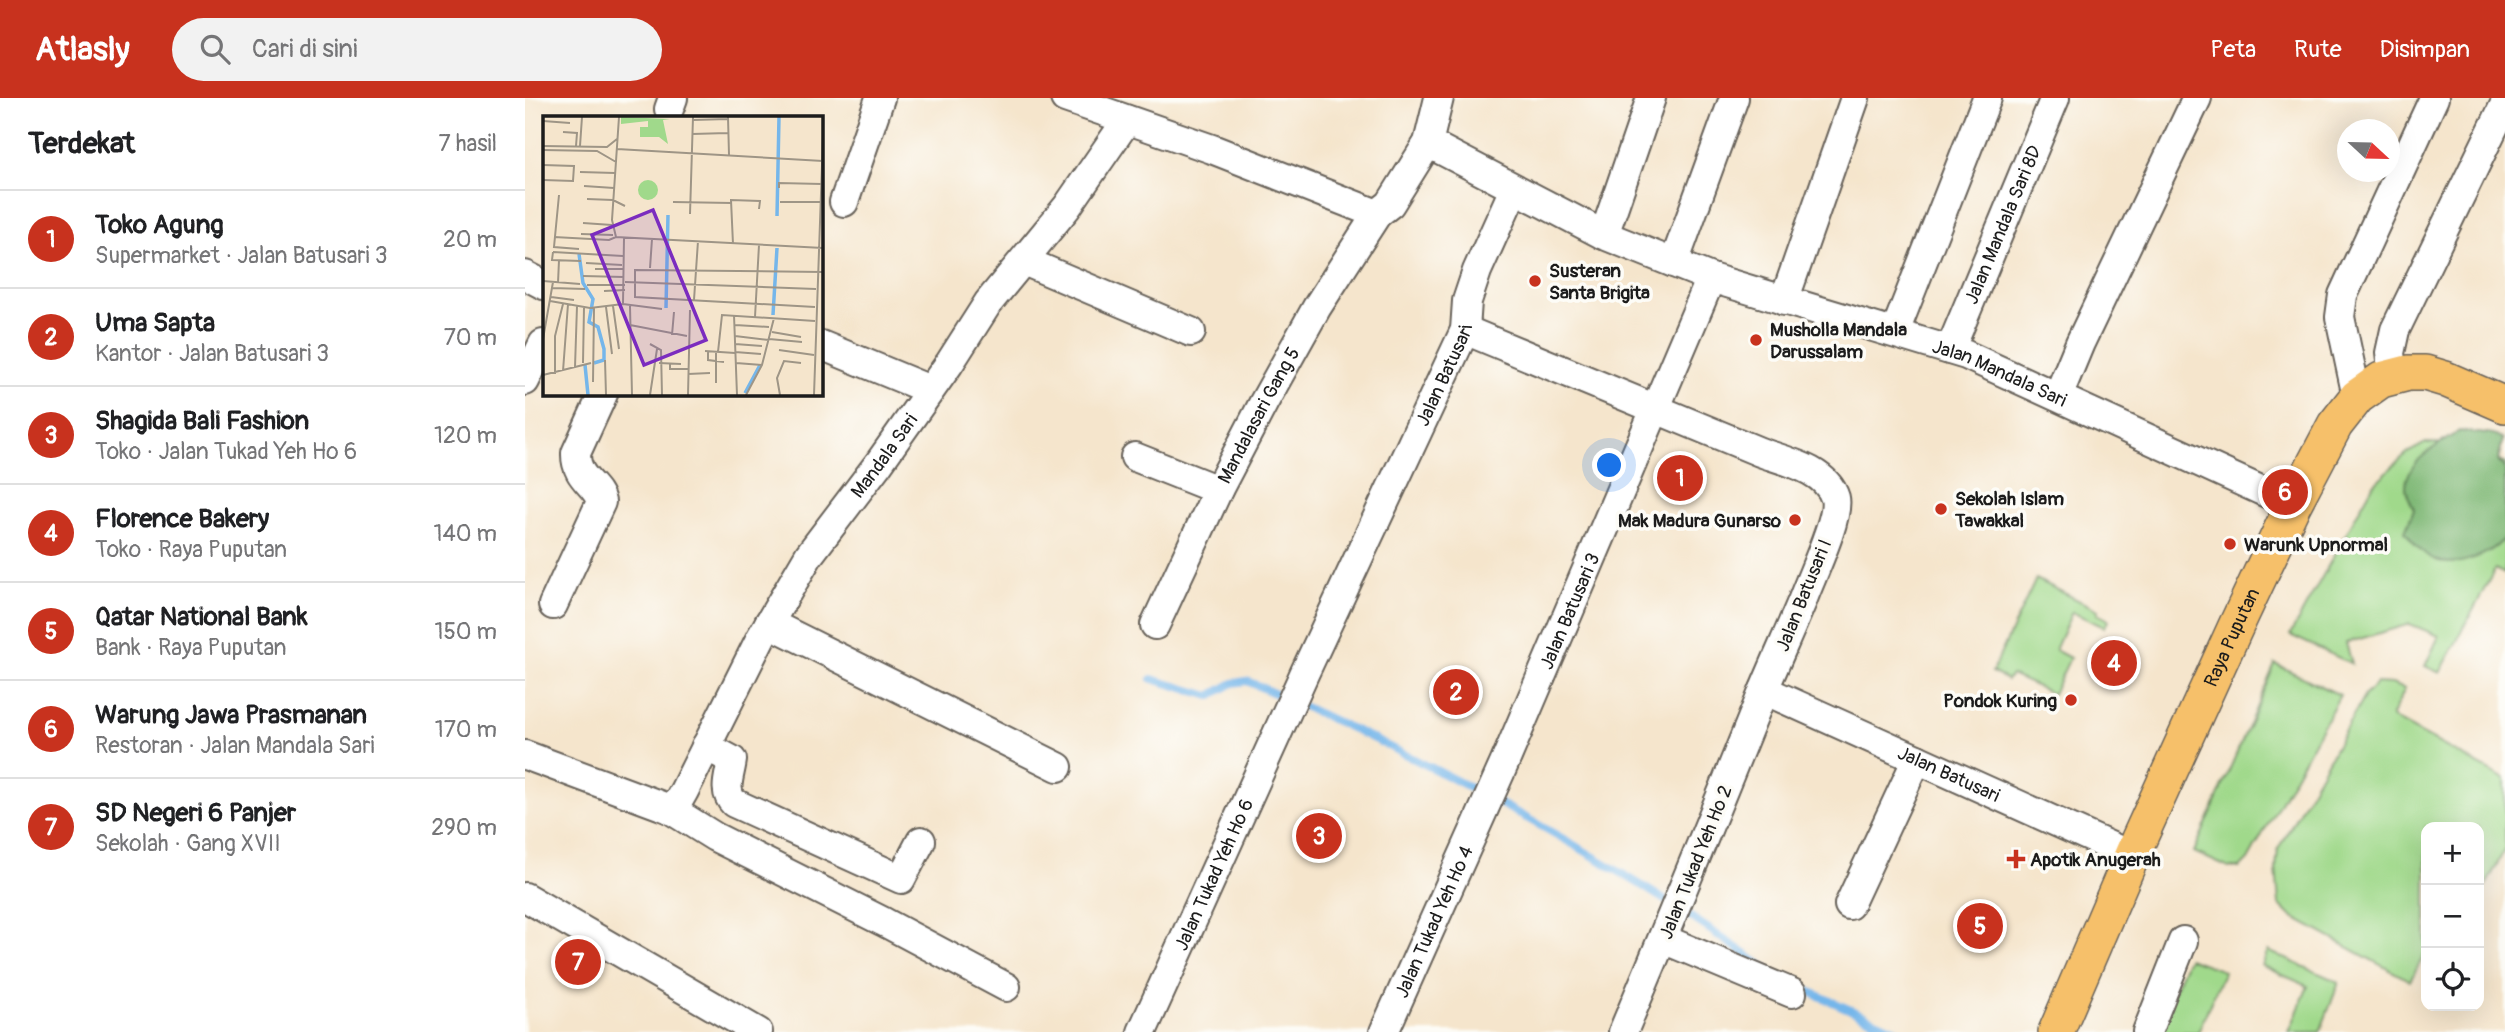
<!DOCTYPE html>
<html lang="id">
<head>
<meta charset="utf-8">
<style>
  body { margin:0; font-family:Pangolin,sans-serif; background:#f2f2f2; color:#202124 }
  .controls { position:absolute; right:21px; bottom:21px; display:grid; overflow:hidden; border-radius:14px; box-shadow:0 7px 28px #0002 }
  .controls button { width:63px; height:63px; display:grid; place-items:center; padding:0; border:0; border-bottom:2px solid #e0e0e0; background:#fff; color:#202124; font:35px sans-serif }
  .compass { position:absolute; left:1812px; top:21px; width:63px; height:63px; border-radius:50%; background:#fff; box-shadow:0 7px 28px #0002; rotate:112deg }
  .you { position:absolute; left:1085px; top:368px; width:24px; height:24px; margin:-18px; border:5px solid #fff; border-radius:50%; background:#1a73e8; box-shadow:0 0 0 10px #1a73e833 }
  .badge { display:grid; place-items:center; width:46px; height:46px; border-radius:50%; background:#c8321e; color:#fff; font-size:23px; font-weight:700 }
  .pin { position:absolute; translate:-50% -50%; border:4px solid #fff; box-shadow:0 2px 7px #0006 }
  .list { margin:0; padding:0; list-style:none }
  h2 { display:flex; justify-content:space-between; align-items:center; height:91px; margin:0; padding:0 28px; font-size:30px }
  h2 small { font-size:23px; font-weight:400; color:#757577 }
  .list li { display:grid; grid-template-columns:46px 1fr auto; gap:21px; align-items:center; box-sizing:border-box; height:98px; padding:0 28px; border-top:2px solid #e0e0e0 }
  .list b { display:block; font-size:26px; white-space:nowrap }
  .list p { margin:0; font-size:23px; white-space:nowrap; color:#757577 }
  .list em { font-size:23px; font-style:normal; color:#757577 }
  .icon { flex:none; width:38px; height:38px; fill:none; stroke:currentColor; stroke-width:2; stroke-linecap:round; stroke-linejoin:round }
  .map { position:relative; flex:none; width:1980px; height:934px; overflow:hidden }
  header { display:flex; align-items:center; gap:42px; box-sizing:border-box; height:98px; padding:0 35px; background:#c8321e; color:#fff }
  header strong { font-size:33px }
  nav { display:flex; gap:38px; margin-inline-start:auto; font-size:24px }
  .search { width:490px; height:63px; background:#f2f2f2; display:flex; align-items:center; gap:18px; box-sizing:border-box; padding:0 24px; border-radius:38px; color:#757577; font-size:26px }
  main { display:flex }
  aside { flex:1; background:#fff }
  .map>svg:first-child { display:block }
  .green { fill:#a0d98b; stroke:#5e7a54; stroke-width:2 }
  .forest { fill:#80b977; stroke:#4e6a4a; stroke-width:2 }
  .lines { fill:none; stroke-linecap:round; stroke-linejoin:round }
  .stream { stroke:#75b6ea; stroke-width:8 }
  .minor-casing { stroke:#68625a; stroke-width:32 }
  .major-casing { stroke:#68625a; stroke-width:38 }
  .minor { stroke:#fff; stroke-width:28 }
  .major { stroke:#f6c06b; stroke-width:35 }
  .poi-dot { fill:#c8321e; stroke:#fdfcf7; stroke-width:2.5 }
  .labels { text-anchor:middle; stroke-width:7; stroke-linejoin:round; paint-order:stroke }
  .street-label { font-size:19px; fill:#1c1c1c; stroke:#fdfcf7 }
  .poi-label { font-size:19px; font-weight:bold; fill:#1c1c1c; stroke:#fdfcf7; text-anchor:start }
  .inset-river { fill:none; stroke:#75b6ea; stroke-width:3.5 }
  .inset-road { fill:none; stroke:#9e9586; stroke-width:2 }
  .view { fill:#7b2cbf; fill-opacity:0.15; stroke:#7b2cbf; stroke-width:3.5 }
  .inset-edge { fill:none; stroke:#1c1c1c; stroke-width:3.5 }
</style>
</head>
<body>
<header>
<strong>Atlasly</strong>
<div class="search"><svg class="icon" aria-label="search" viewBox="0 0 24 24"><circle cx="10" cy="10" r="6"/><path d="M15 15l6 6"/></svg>Cari di sini</div>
<nav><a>Peta</a><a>Rute</a><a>Disimpan</a></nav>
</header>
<main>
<aside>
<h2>Terdekat<small>7 hasil</small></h2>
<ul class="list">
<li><span class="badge">1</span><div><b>Toko Agung</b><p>Supermarket · Jalan Batusari 3</p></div><em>20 m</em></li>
<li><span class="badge">2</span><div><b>Uma Sapta</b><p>Kantor · Jalan Batusari 3</p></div><em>70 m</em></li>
<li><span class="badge">3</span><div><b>Shagida Bali Fashion</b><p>Toko · Jalan Tukad Yeh Ho 6</p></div><em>120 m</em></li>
<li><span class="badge">4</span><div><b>Florence Bakery</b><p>Toko · Raya Puputan</p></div><em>140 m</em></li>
<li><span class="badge">5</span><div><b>Qatar National Bank</b><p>Bank · Raya Puputan</p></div><em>150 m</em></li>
<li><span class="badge">6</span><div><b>Warung Jawa Prasmanan</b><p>Restoran · Jalan Mandala Sari</p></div><em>170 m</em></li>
<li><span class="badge">7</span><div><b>SD Negeri 6 Panjer</b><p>Sekolah · Gang XVII</p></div><em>290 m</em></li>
</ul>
</aside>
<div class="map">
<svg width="1980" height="934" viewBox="0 0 1980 934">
  <rect width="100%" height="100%" fill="#fdfcf7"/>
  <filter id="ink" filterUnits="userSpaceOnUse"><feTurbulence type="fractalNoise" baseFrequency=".0143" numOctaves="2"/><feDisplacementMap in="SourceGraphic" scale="14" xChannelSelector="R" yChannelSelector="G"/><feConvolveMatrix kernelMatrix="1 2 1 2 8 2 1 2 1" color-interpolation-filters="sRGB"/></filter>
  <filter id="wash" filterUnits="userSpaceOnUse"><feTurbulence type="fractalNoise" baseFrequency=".00686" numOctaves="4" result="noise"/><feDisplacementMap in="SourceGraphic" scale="28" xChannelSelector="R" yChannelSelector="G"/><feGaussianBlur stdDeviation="1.57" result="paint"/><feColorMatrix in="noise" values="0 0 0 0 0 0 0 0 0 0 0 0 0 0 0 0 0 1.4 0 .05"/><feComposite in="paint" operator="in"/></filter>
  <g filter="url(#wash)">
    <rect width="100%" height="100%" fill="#f5e5cc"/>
    <!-- green -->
    <g class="green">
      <path d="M 1901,345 C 1933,345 1952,352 1980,366 L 1980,476 L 1970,471 L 1915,575 L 1900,568 L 1914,538 L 1885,526 L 1821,545 L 1827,566 L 1765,537 L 1848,387 L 1882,355 Z"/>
      <path d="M 1511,481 L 1573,512 L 1572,516 L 1584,522 L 1579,529 L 1547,514 L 1530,552 L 1545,560 L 1528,596 L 1486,577 L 1482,582 L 1467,574 Z"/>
      <path d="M 1750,566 L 1815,597 L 1723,762 L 1715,770 L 1704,770 L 1669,754 Z"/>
      <path d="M 1852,585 L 1867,586 L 1880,591 L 1866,619 L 1980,681 L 1980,751 L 1954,801 L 1954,729 L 1901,729 L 1901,854 L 1885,883 L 1767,819 L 1754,806 L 1751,770 L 1753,751 L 1840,597 Z"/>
      <path d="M 1743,853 L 1814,884 L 1795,934 L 1764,934 L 1783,888 L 1737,868 Z"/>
      <path d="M 1663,860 L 1699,873 L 1673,934 L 1630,934 Z"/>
    </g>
    <!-- forest -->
    <path class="forest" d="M 1934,333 C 1949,336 1964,333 1978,341 L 1973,363 L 1980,371 L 1980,438 C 1971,455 1936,468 1917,464 C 1900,460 1889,446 1880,433 L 1889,411 C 1886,404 1881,396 1881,389 C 1881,362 1914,347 1934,333 Z"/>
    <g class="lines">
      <!-- stream -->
      <g class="stream">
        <path d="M 627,581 L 685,598 L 708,585 L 722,583 C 903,662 1079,754 1240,870"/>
        <path d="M 1272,888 L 1375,934"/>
      </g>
    </g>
  </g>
  <g filter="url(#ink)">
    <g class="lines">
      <defs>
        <g id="minor">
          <path d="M 540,0 L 687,51 L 852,116"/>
          <path d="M 144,11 L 148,0"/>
          <path id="s1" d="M 903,45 L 1079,137 L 1186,180 L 1441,257 L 1768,407"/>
          <path d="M 319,104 L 355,0"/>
          <path d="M 1079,137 L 1126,0"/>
          <path d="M 499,163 L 666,234"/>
          <path d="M 1149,165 L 1209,0"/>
          <path d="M 0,177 L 19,187"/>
          <path d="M 1259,203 L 1330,0"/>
          <path d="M 940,232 L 1235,354 C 1260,363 1301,371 1310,400 C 1315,419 1285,481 1278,501 C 1265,532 1251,563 1238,594 C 1192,708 1146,821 1098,934"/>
          <path d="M 1370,234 L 1462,0"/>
          <path d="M 296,247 L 405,292"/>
          <path id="s2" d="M 1425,252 L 1530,0"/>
          <path d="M 1868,279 L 1865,255 L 1870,232 L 1980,6"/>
          <path d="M 0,283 L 18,246"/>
          <path d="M 1533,298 L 1555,245 L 1672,0"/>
          <path d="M 1832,299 L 1815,219 L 1818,197 L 1909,0"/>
          <path d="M 610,359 L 693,392"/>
          <path d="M 28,507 L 76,404 C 73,387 50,381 51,355 L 78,296"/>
          <path d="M 244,525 L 533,669"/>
          <path id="s3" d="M 630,527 L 693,392 L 739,304 L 792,209 L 852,116 L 865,106 L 903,45 L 914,0"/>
          <path id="s4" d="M 1239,592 L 1609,759"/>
          <path d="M 181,648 L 207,662 C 205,678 197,693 209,705 L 376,781 L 396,743"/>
          <path d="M 0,657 L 145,711 L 190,739 L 359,824 L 481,889"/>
          <path id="s5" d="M 145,711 L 151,707 L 159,693 L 236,539 L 284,457 L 354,365 L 424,266 L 463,205 L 542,109 L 602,22"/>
          <path d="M 0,799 L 233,934"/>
          <path d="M 1324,807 L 1392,661"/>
          <path d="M 1138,841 L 1267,895"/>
          <path id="s6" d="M 617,934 L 780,574 L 940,232 L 942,203 L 952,173 L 989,91"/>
          <path id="s7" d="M 859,934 L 979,666 L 1186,180"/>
          <path d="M 1622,934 L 1658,843"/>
        </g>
        <g id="major">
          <path id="s8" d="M 1531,934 L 1614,741 L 1711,528 L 1768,407 L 1810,327 L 1832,299 L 1856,282 L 1883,275 L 1900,275 L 1920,281 L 1980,307"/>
        </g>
      </defs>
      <!-- minor casing -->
      <use href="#minor" class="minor-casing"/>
      <!-- major casing -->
      <use href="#major" class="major-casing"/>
      <!-- minor -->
      <use href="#minor" class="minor"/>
      <!-- major -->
      <use href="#major" class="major"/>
    </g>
  </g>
  <!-- markers -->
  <g class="poi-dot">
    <circle cx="1010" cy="183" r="7"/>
    <circle cx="1231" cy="242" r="7"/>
    <circle cx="1416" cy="411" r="7"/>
    <circle cx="1270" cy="422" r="7"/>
    <circle cx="1705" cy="446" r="7"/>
    <circle cx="1546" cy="602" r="7"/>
    <path d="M1487.5 750.5h7v7h7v7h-7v7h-7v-7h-7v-7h7z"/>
  </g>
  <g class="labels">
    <!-- street labels -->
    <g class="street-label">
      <text dy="7" stroke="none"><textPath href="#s2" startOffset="136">Jalan Mandala Sari 8D</textPath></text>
      <text dy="7" stroke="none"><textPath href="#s1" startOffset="618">Jalan Mandala Sari</textPath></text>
      <text dy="7" stroke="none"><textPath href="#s6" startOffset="723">Jalan Batusari</textPath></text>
      <text dy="7" stroke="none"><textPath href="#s3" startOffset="234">Mandalasari Gang 5</textPath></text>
      <text dy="7" stroke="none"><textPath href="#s5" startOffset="415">Mandala Sari</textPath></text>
      <text transform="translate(1278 497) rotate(-68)" y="7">Jalan Batusari I</text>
      <text dy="7" stroke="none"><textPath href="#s7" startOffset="460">Jalan Batusari 3</textPath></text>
      <text dy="7" stroke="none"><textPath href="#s8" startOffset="432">Raya Puputan</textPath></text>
      <text dy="7" stroke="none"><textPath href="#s4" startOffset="203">Jalan Batusari</textPath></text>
      <text transform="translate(1170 764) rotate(-68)" y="7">Jalan Tukad Yeh Ho 2</text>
      <text dy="7" stroke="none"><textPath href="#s6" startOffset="173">Jalan Tukad Yeh Ho 6</textPath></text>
      <text dy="7" stroke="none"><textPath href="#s7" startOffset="121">Jalan Tukad Yeh Ho 4</textPath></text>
    </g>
    <!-- poi labels -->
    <g class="poi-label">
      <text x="1024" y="179">Susteran<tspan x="1024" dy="22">Santa Brigita</tspan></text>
      <text x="1245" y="238">Musholla Mandala<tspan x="1245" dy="22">Darussalam</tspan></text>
      <text x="1430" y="407">Sekolah Islam<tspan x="1430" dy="22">Tawakkal</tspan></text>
      <text x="1256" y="429" text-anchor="end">Mak Madura Gunarso</text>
      <text x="1719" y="453">Warunk Upnormal</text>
      <text x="1532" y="609" text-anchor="end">Pondok Kuring</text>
      <text x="1505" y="768">Apotik Anugerah</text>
    </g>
  </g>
  <!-- overview -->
  <g transform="translate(18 18)">
    <rect width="280" height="280" fill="#f5e5cc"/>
    <path d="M 78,1 L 127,3 L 120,4 L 125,28 L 116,21 L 97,21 L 97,11 L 105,11 L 105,5 L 78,8 ZM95 74a10 10 0 1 1 20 0a10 10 0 1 1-20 0Z" fill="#a0d98b"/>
    <path class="inset-river" d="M 234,100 L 236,1M 36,138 L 40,167 L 50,183 L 46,206 L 55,211 L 61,233 L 61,244 L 51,247M 123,192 L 125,99M 230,199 L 234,132M 42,249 L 45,279M 202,277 L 217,249"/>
    <path class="inset-road" d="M 76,1 L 69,104 L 73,121 L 280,132M 185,1 L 186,39M 150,4 L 185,3M 0,5 L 27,7M 20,16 L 34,17 L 33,30M 149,18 L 185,17M 0,30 L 64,31 L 74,23M 37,30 L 39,1M 74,33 L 280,45M 0,34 L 54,35 L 73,46M 0,49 L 31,50 L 30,65 L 0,64M 37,56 L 72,57M 41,70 L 71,72M 236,72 L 236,67 L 279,68M 16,79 L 11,131 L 36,133M 44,83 L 70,84 L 82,90M 130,86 L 189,87M 237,86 L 277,86M 147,98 L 150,1M 40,107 L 69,109M 38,118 L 70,119M 11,121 L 66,124 L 73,121M 190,128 L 188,84 L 217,85 L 216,93M 10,136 L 80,140M 10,136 L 9,144 L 38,145M 43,147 L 79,149M 107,152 L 109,123M 52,153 L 81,153M 40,160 L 81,161M 0,165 L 37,168M 82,166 L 273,173M 15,167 L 16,144M 44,169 L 82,169M 9,172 L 42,173M 61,175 L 82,174M 8,181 L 31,184M 151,184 L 155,125M 7,185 L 47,192 L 80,188 L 119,193M 80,188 L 81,122M 70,190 L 76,233M 87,190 L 89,279M 63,191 L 69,238M 272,191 L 92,181 L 92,154 L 280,156M 191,199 L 194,279M 212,201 L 216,129M 87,209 L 144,220M 192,209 L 226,211M 229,216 L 258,221M 129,219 L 131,196M 192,220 L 226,224M 0,223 L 10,166M 226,223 L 259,226M 107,228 L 118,234 L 119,279M 192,228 L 219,230M 236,234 L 271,239M 162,235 L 192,237M 165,235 L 165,244 L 181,246M 173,236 L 173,267M 175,236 L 179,199 L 272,205M 192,236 L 218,238M 62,244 L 63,279M 40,247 L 41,191M 116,247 L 138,248M 127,247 L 127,253 L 145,253M 193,247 L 219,249M 32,251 L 34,190M 20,255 L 25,188M 12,258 L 12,220 L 20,188M 145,258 L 167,257M 0,259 L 48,247M 50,266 L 51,192M 107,279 L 114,233M 145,279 L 147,194M 203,279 L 219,249 L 231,202M 237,279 L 234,262 L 241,245 L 258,247M 271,279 L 280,20"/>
    <path class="view" d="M 110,94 L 163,224 L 101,249 L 49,119 Z"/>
    <rect width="280" height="280" class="inset-edge"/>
  </g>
</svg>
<div class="controls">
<button>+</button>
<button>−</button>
<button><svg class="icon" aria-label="locate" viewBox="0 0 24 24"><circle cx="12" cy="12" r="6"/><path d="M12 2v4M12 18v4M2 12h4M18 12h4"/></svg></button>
</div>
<svg class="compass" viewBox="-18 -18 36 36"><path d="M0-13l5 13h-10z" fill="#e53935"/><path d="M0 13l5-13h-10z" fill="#757577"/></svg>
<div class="you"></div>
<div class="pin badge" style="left:1155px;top:380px">1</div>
<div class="pin badge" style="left:931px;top:594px">2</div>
<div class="pin badge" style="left:794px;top:738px">3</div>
<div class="pin badge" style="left:1589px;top:565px">4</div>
<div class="pin badge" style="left:1455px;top:828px">5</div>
<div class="pin badge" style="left:1760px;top:394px">6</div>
<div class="pin badge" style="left:53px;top:864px">7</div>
</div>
</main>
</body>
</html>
